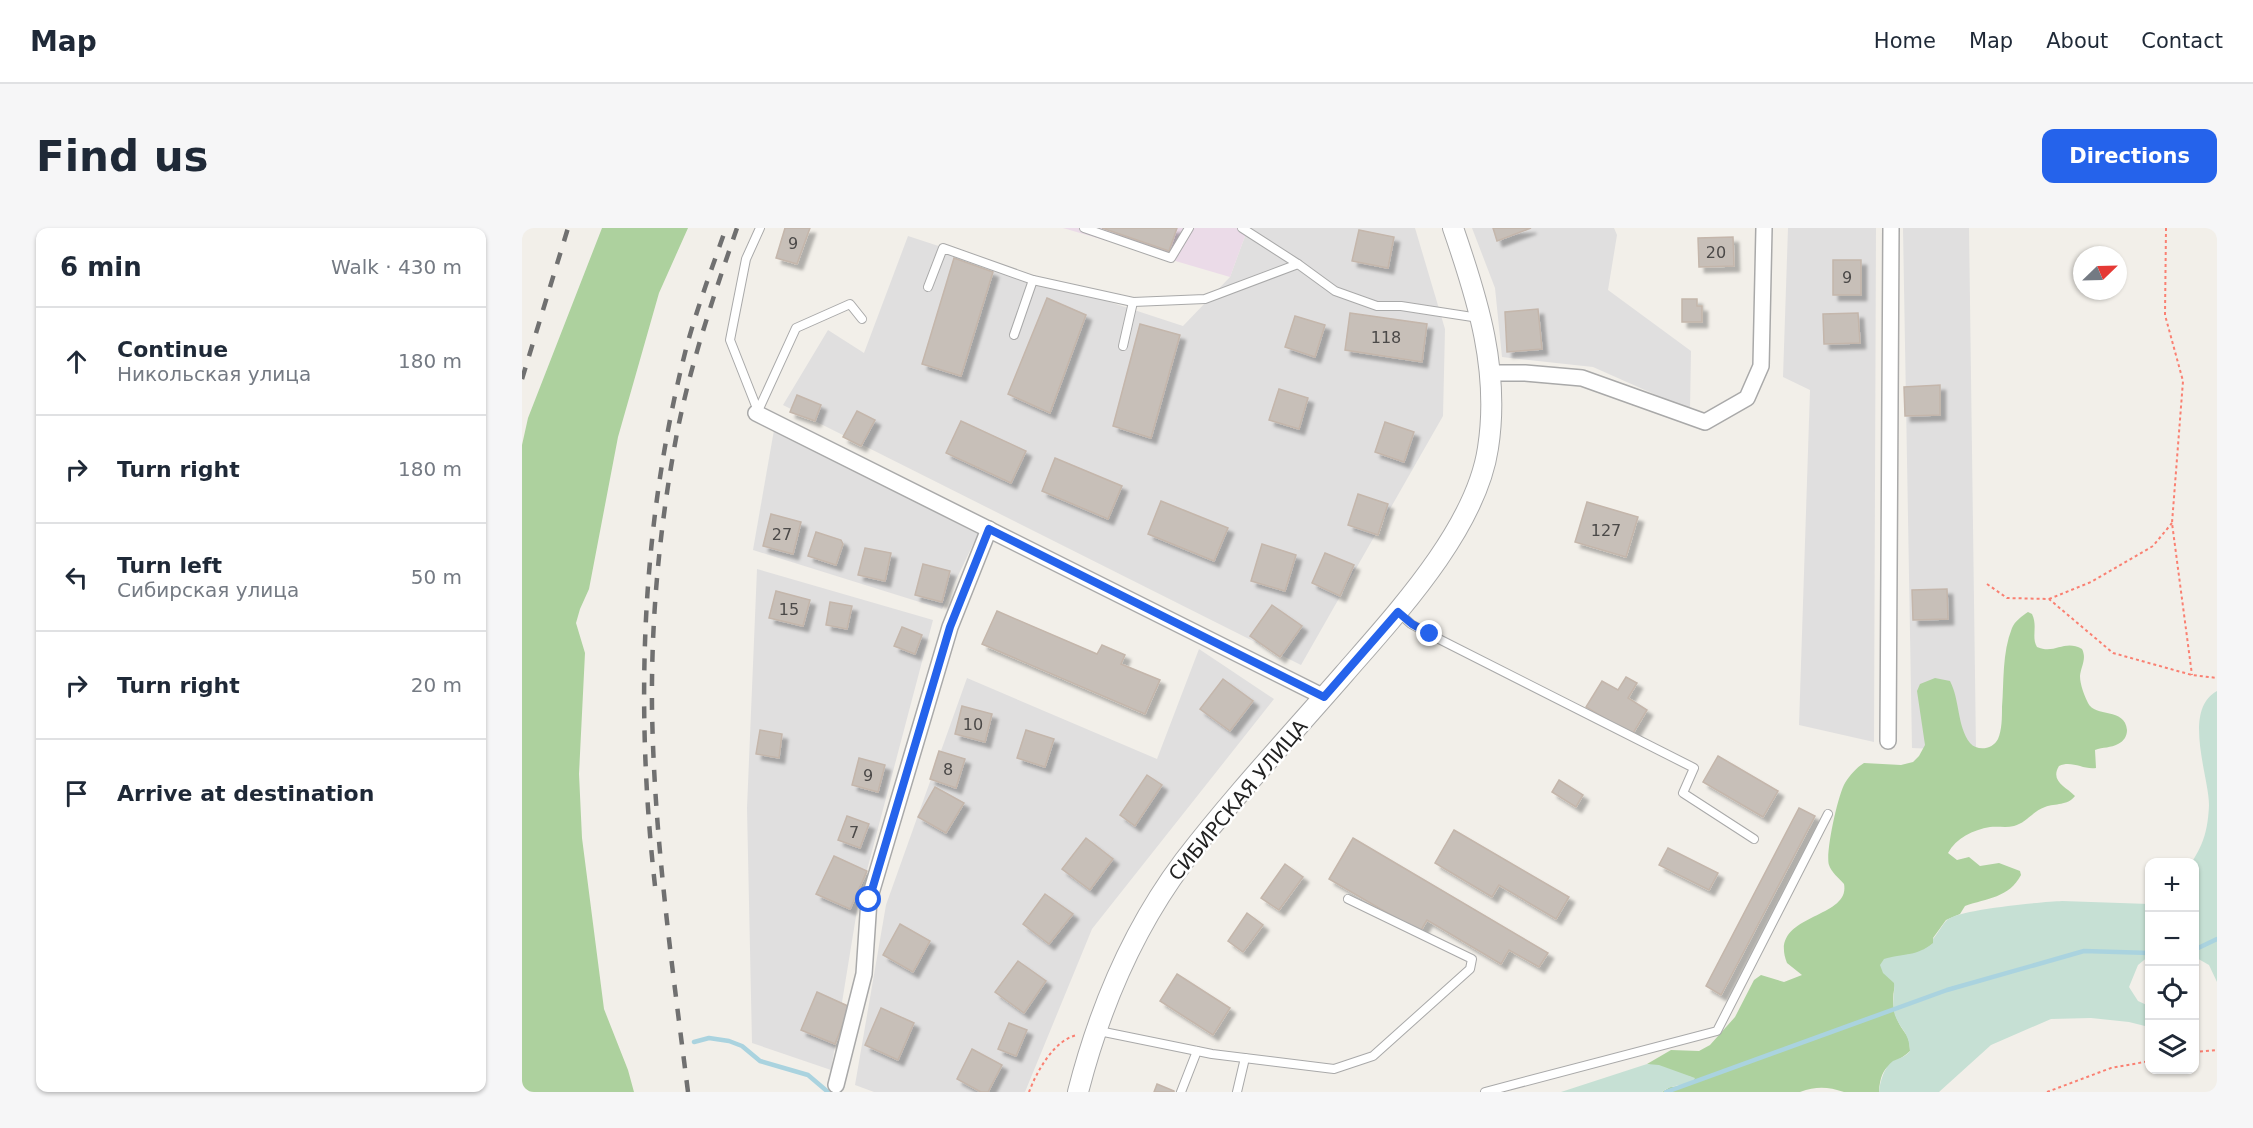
<!DOCTYPE html>
<html lang="en">
<head>
<meta charset="utf-8">
<style>
  body { margin:0; font-family:"DejaVu Sans",sans-serif; background:#f6f6f7; color:#1f2937 }
  .controls { position:absolute; right:18px; bottom:18px; display:grid; overflow:hidden; border-radius:12px; box-shadow:0 2px 4px #0004 }
  .controls button { width:54px; height:54px; display:grid; place-items:center; padding:0; border:0; border-bottom:2px solid #e0e1e3; background:#fff; color:#1f2937; font:30px sans-serif }
  .compass { position:absolute; left:1551px; top:18px; width:54px; height:54px; border-radius:50%; background:#fff; box-shadow:0 2px 4px #0004; rotate:67deg }
  .stop { position:absolute; width:18px; height:18px; margin:-14px; border:4px solid #2563eb; border-radius:50%; background:#fff }
  .stop.end { background:#2563eb; border-color:#fff; box-shadow:0 2px 6px #0008 }
  .list { margin:0; padding:0; list-style:none }
  h2 { display:flex; justify-content:space-between; align-items:center; height:78px; margin:0; padding:0 24px; font-size:26px }
  h2 small { font-size:20px; font-weight:400; color:#747a83 }
  .list li { display:grid; grid-template-columns:39px 1fr auto; gap:18px; align-items:center; box-sizing:border-box; height:108px; padding:0 24px; border-top:2px solid #e0e1e3 }
  .list b { display:block; font-size:22px; white-space:nowrap }
  .list p { margin:0; font-size:20px; white-space:nowrap; color:#747a83 }
  .list em { font-size:20px; font-style:normal; color:#747a83 }
  .icon { flex:none; width:33px; height:33px; fill:none; stroke:currentColor; stroke-width:2; stroke-linecap:round; stroke-linejoin:round }
  .map { position:relative; flex:none; width:1695px; height:864px; overflow:hidden; border-radius:12px }
  header { display:flex; align-items:center; gap:36px; box-sizing:border-box; height:84px; padding:0 30px; background:#fff; border-bottom:2px solid #e0e1e3 }
  header strong { font-size:28px }
  nav { display:flex; gap:33px; margin-inline-start:auto; font-size:21px }
  .intro { display:flex; align-items:center; justify-content:space-between; box-sizing:border-box; height:144px; padding:0 36px }
  h1 { margin:0; font-size:42px }
  .button { padding:15px 27px; border-radius:12px; background:#2563eb; color:#fff; font-size:21px; font-weight:700 }
  main { display:flex; gap:36px; padding:0 36px }
  aside { flex:1; background:#fff; border-radius:12px; box-shadow:0 2px 4px #0004 }
  .map>svg:first-child { display:block }
  .residential { fill:#e0dfdf }
  .industrial { fill:#ebdbe8 }
  .forest { fill:#add19e }
  .wetland { fill:#c6e0d4 }
  .lines { fill:none; stroke-linecap:round; stroke-linejoin:round }
  .stream { stroke:#aad3df; stroke-width:4.5 }
  .building { fill:#c7bfb8; stroke:#c4b6ab; stroke-width:1.5; filter:url(#shadow) }
  .service-casing { stroke:#a9a9a9; stroke-width:10 }
  .minor-casing { stroke:#a9a9a9; stroke-width:18 }
  .tertiary-casing { stroke:#a9a9a9; stroke-width:22 }
  .path { stroke:#fa8072; stroke-width:2; stroke-dasharray:3 3; stroke-linecap:butt }
  .service { stroke:#fff; stroke-width:8 }
  .minor { stroke:#fff; stroke-width:15 }
  .tertiary { stroke:#fff; stroke-width:20 }
  .rail { stroke:#707070; stroke-width:4.5; stroke-dasharray:12 12; stroke-linecap:butt }
  .route { stroke:#2563eb; stroke-width:8 }
  .labels { text-anchor:middle; stroke-width:5; stroke-linejoin:round; paint-order:stroke }
  .number-label { font-size:16px; fill:#4b4948 }
  .street-label { font-size:20px; fill:#222; stroke:#fff }
</style>
</head>
<body>
<header>
<strong>Map</strong>
<nav><a>Home</a><a>Map</a><a>About</a><a>Contact</a></nav>
</header>
<div class="intro"><h1>Find us</h1><a class="button">Directions</a></div>
<main>
<aside>
<h2>6 min<small>Walk · 430 m</small></h2>
<ul class="list">
<li><svg class="icon" aria-label="ahead" viewBox="0 0 24 24"><path d="M12 20V5M6 11l6-6 6 6"/></svg><div><b>Continue</b><p>Никольская улица</p></div><em>180 m</em></li>
<li><svg class="icon" aria-label="right" viewBox="0 0 24 24"><path d="M7 20v-9h11M14 6l5 5-5 5"/></svg><div><b>Turn right</b></div><em>180 m</em></li>
<li><svg class="icon" aria-label="left" viewBox="0 0 24 24"><path d="M17 20v-9H6M10 6l-5 5 5 5"/></svg><div><b>Turn left</b><p>Сибирская улица</p></div><em>50 m</em></li>
<li><svg class="icon" aria-label="right" viewBox="0 0 24 24"><path d="M7 20v-9h11M14 6l5 5-5 5"/></svg><div><b>Turn right</b></div><em>20 m</em></li>
<li><svg class="icon" aria-label="arrive" viewBox="0 0 24 24"><path d="M6 21V4h12l-3 4 3 4H6"/></svg><div><b>Arrive at destination</b></div></li>
</ul>
</aside>
<div class="map">
<svg width="1695" height="864" viewBox="0 0 1695 864">
  <defs>
    <filter id="shadow"><feDropShadow dx="5.5" dy="5.5" stdDeviation="1.5" flood-color="#0004"/></filter>
  </defs>
  <rect width="100%" height="100%" fill="#f2efe9"/>
  <!-- residential -->
  <g class="residential">
    <path d="M 726,0 L 893,0 L 923,101 L 921,188 L 779,437 L 261,177 L 306,102 L 342,125 L 386,8 L 661,98 L 708,49 Z"/>
    <path d="M 950,0 L 1092,0 L 1095,7 L 1086,62 L 1169,123 L 1168,182 L 1071,139 L 980,129 L 973,60 Z"/>
    <path d="M 1266,0 L 1354,0 L 1352,514 L 1277,497 L 1288,162 L 1261,149 Z"/>
    <path d="M 1381,0 L 1447,0 L 1454,523 L 1390,520 Z"/>
    <path d="M 252,202 L 456,306 L 420,381 L 231,322 Z"/>
    <path d="M 235,341 L 411,392 L 336,676 L 309,842 L 230,815 L 225,580 Z"/>
    <path d="M 677,421 L 752,471 L 570,701 L 503,864 L 352,864 L 333,857 L 364,677 L 445,450 L 635,531 Z"/>
  </g>
  <!-- industrial -->
  <path class="industrial" d="M 541,0 L 726,0 L 708,49 Z"/>
  <!-- forest -->
  <g class="forest">
    <path d="M 80,0 L 166,0 L 137,65 L 96,209 L 67,361 L 58,381 L 54,395 L 63,425 L 57,546 L 60,610 L 82,781 L 106,842 L 112,864 L 0,864 L 0,217 L 6,190 Z"/>
    <path d="M 1506,384 L 1510,386 C 1516,398 1509,409 1515,419 C 1533,427 1542,411 1560,421 C 1565,431 1559,438 1558,448 C 1558,456 1562,467 1566,475 C 1573,490 1603,479 1605,502 C 1605,508 1602,513 1596,516 C 1589,520 1581,519 1573,522 L 1574,540 C 1561,542 1550,532 1537,538 C 1528,553 1543,558 1553,568 C 1545,578 1534,575 1523,579 C 1511,583 1504,595 1492,598 C 1484,600 1476,598 1468,599 C 1451,602 1434,610 1426,625 L 1435,632 L 1447,629 L 1458,638 L 1477,635 L 1498,643 L 1499,647 C 1487,670 1465,670 1443,678 L 1438,686 L 1424,692 L 1411,710 L 1412,715 C 1403,722 1395,727 1384,727 C 1375,748 1365,770 1376,793 C 1382,807 1388,805 1388,823 C 1371,839 1359,833 1357,864 C 1346,864 1332,864 1322,864 C 1306,859 1295,858 1278,864 L 1140,864 L 1148,859 L 1160,858 L 1169,849 L 1125,836 L 1149,822 L 1177,823 L 1188,817 L 1213,789 L 1232,752 L 1239,747 L 1262,754 L 1280,747 L 1265,735 C 1245,685 1329,692 1322,656 C 1317,650 1309,644 1307,637 C 1303,626 1316,566 1323,555 C 1328,547 1334,540 1342,535 L 1379,537 L 1391,534 L 1397,528 L 1403,517 L 1395,463 L 1398,456 L 1413,450 L 1428,453 C 1438,472 1435,498 1448,515 C 1456,524 1471,521 1476,511 C 1480,502 1480,489 1480,479 C 1482,453 1480,425 1490,400 C 1493,393 1500,388 1506,384 Z"/>
  </g>
  <!-- wetland -->
  <g class="wetland">
    <path d="M 1695,463 L 1695,754 L 1687,737 L 1673,729 L 1672,634 L 1670,634 C 1682,615 1686,601 1687,577 C 1687,548 1660,482 1695,463 Z"/>
    <path d="M 1540,673 L 1627,676 L 1627,728 L 1616,737 L 1607,759 L 1616,773 L 1627,778 L 1627,799 L 1607,794 L 1569,790 L 1529,791 L 1469,817 L 1417,864 L 1357,864 C 1358,854 1362,839 1371,833 C 1378,830 1383,829 1388,823 C 1387,802 1377,802 1372,784 C 1370,774 1373,765 1372,755 L 1361,745 L 1358,737 L 1362,731 C 1381,725 1394,729 1411,715 L 1411,711 C 1416,705 1420,697 1425,692 C 1437,681 1520,674 1540,673 Z"/>
    <path d="M 1125,836 L 1137,837 L 1173,850 L 1171,854 C 1161,858 1149,856 1140,864 L 1039,864 Z"/>
  </g>
  <g class="lines">
    <!-- stream -->
    <g class="stream">
      <path d="M 1672,722 L 1695,711"/>
      <path d="M 172,814 L 187,810 L 207,813 L 220,818 L 238,833 L 286,847 L 306,864"/>
      <path d="M 1144,864 L 1425,762 L 1562,723 L 1628,725"/>
    </g>
  </g>
  <!-- building -->
  <g class="building">
    <path d="M 263,0 L 288,0 L 275,36 L 254,30 Z"/>
    <path d="M 580,0 L 655,0 L 647,23 Z"/>
    <path d="M 971,0 L 1009,0 L 975,13 Z"/>
    <path d="M 837,2 L 872,9 L 866,40 L 830,33 Z"/>
    <path d="M 1211,9 L 1212,38 L 1177,39 L 1176,10 Z"/>
    <path d="M 432,30 L 471,44 L 439,148 L 400,136 Z"/>
    <rect x="1311" y="32" width="28" height="35"/>
    <path d="M 525,70 L 564,87 L 528,185 L 486,166 Z"/>
    <path d="M 1160,71 L 1175,71 L 1175,78 L 1180,78 L 1180,94 L 1160,94 Z"/>
    <path d="M 1016,81 L 1020,121 L 985,124 L 983,84 Z"/>
    <path d="M 828,85 L 905,96 L 900,134 L 823,122 Z"/>
    <path d="M 1336,85 L 1338,115 L 1302,116 L 1301,86 Z"/>
    <path d="M 773,88 L 803,97 L 793,129 L 763,119 Z"/>
    <path d="M 618,96 L 658,107 L 629,210 L 591,198 Z"/>
    <path d="M 1418,157 L 1418,187 L 1383,188 L 1382,159 Z"/>
    <path d="M 757,161 L 786,170 L 777,201 L 747,192 Z"/>
    <path d="M 275,167 L 299,177 L 293,193 L 268,184 Z"/>
    <path d="M 335,183 L 353,192 L 339,218 L 321,209 Z"/>
    <path d="M 439,193 L 504,223 L 489,255 L 424,225 Z"/>
    <path d="M 863,194 L 892,204 L 882,234 L 853,224 Z"/>
    <path d="M 533,230 L 600,258 L 586,291 L 520,263 Z"/>
    <path d="M 836,266 L 866,276 L 856,307 L 826,297 Z"/>
    <path d="M 639,273 L 706,300 L 692,333 L 626,306 Z"/>
    <path d="M 1065,274 L 1116,289 L 1104,329 L 1053,314 Z"/>
    <path d="M 249,286 L 279,294 L 271,326 L 241,318 Z"/>
    <path d="M 294,304 L 319,312 L 321,316 L 314,337 L 286,328 Z"/>
    <path d="M 740,316 L 774,327 L 763,363 L 729,353 Z"/>
    <path d="M 343,320 L 369,325 L 363,353 L 336,347 Z"/>
    <path d="M 803,325 L 832,337 L 818,368 L 790,355 Z"/>
    <path d="M 401,336 L 428,343 L 420,374 L 393,367 Z"/>
    <path d="M 1425,361 L 1426,391 L 1391,392 L 1390,362 Z"/>
    <path d="M 254,363 L 288,372 L 281,398 L 247,390 Z"/>
    <path d="M 308,374 L 330,378 L 325,401 L 304,397 Z"/>
    <path d="M 750,377 L 780,398 L 758,429 L 728,408 Z"/>
    <path d="M 475,383 L 575,426 L 580,417 L 603,427 L 599,436 L 638,452 L 623,486 L 460,416 Z"/>
    <path d="M 380,399 L 400,407 L 393,426 L 372,418 Z"/>
    <path d="M 1104,449 L 1115,455 L 1106,470 L 1125,482 L 1110,507 L 1064,479 L 1080,453 L 1096,462 Z"/>
    <path d="M 701,451 L 731,473 L 708,503 L 678,481 Z"/>
    <path d="M 440,478 L 470,486 L 463,514 L 433,506 Z"/>
    <path d="M 238,502 L 260,506 L 257,530 L 234,526 Z"/>
    <path d="M 504,502 L 532,511 L 523,539 L 495,530 Z"/>
    <path d="M 417,523 L 443,531 L 434,560 L 408,551 Z"/>
    <path d="M 1196,528 L 1256,563 L 1241,589 L 1181,554 Z"/>
    <path d="M 337,530 L 363,537 L 356,564 L 330,557 Z"/>
    <path d="M 625,547 L 640,557 L 613,598 L 598,587 Z"/>
    <path d="M 1037,552 L 1061,567 L 1054,579 L 1030,564 Z"/>
    <path d="M 413,559 L 442,575 L 424,605 L 396,589 Z"/>
    <path d="M 1277,580 L 1293,588 L 1199,767 L 1184,758 Z"/>
    <path d="M 325,588 L 347,596 L 338,620 L 316,612 Z"/>
    <path d="M 932,602 L 1047,669 L 1034,691 L 977,657 L 970,669 L 913,635 Z"/>
    <path d="M 564,610 L 591,631 L 568,662 L 540,641 Z"/>
    <path d="M 831,610 L 1026,725 L 1017,739 L 987,722 L 979,736 L 905,692 L 898,704 L 807,651 Z"/>
    <path d="M 1146,620 L 1196,645 L 1187,662 L 1137,637 Z"/>
    <path d="M 312,628 L 345,643 L 328,681 L 294,666 Z"/>
    <path d="M 763,636 L 781,649 L 757,682 L 739,670 Z"/>
    <path d="M 523,666 L 551,686 L 527,716 L 501,696 Z"/>
    <path d="M 725,685 L 741,697 L 721,724 L 706,713 Z"/>
    <path d="M 378,696 L 408,713 L 391,744 L 361,727 Z"/>
    <path d="M 496,733 L 524,753 L 502,785 L 473,764 Z"/>
    <path d="M 655,746 L 708,780 L 691,807 L 638,773 Z"/>
    <path d="M 295,764 L 328,779 L 313,816 L 279,802 Z"/>
    <path d="M 359,780 L 392,795 L 376,832 L 343,817 Z"/>
    <path d="M 487,795 L 505,802 L 494,828 L 476,821 Z"/>
    <path d="M 450,821 L 480,837 L 466,864 L 459,864 L 435,851 Z"/>
    <path d="M 635,856 L 652,863 L 652,864 L 632,864 Z"/>
  </g>
  <g class="lines">
    <defs>
      <g id="service">
        <path d="M 562,0 L 649,30 L 667,0"/>
        <path d="M 720,0 L 776,36"/>
        <path d="M 406,59 L 421,20 L 511,52 L 611,74 L 683,71 L 776,36 L 813,63 L 855,78 L 879,78 L 957,90"/>
        <path d="M 492,107 L 511,52"/>
        <path d="M 601,118 L 611,74"/>
        <path d="M 236,183 L 274,100 L 328,76 L 340,91"/>
        <path d="M 234,185 L 236,183 L 208,112 L 224,31 L 238,0"/>
        <path d="M 877,385 L 889,396 L 907,406 L 1172,540 L 1161,565 L 1232,611"/>
        <path d="M 577,803 L 690,826 L 812,841 L 851,828 L 948,741 L 950,731 L 826,671"/>
        <path d="M 659,864 L 675,823"/>
        <path d="M 715,864 L 723,830"/>
        <path d="M 963,864 L 1195,803 L 1306,586"/>
      </g>
      <g id="minor">
        <path d="M 969,145 L 1003,145 L 1060,150 L 1183,194 L 1225,170 L 1239,138 L 1242,0"/>
        <path d="M 234,185 L 802,469"/>
        <path d="M 1366,513 L 1369,0"/>
        <path d="M 314,857 L 342,746 L 347,672 L 428,399 L 467,301"/>
      </g>
      <path id="tertiary" d="M 556,864 C 577,782 611,701 662,633 C 712,568 768,508 822,446 C 874,386 954,301 966,220 C 978,143 956,72 931,0"/>
    </defs>
    <!-- service casing -->
    <use href="#service" class="service-casing"/>
    <!-- minor casing -->
    <use href="#minor" class="minor-casing"/>
    <!-- tertiary casing -->
    <use href="#tertiary" class="tertiary-casing"/>
    <!-- path -->
    <g class="path">
      <path d="M 1644,0 L 1643,87 L 1661,153 L 1650,295 L 1670,447"/>
      <path d="M 1465,356 L 1485,370 L 1527,371 L 1591,425 L 1670,447 L 1695,450"/>
      <path d="M 1527,371 L 1569,354 L 1631,318 L 1650,295"/>
      <path d="M 1672,824 L 1695,822"/>
      <path d="M 507,864 C 515,843 532,812 555,807"/>
      <path d="M 1525,864 L 1589,840 L 1628,833"/>
    </g>
    <!-- service -->
    <use href="#service" class="service"/>
    <!-- minor -->
    <use href="#minor" class="minor"/>
    <!-- tertiary -->
    <use href="#tertiary" class="tertiary"/>
    <!-- rail -->
    <g class="rail">
      <path d="M 0,151 L 46,0"/>
      <path d="M 133,658 C 113,478 119,297 164,121 C 175,80 190,40 204,0"/>
      <path d="M 166,864 C 150,737 132,609 130,480 C 129,388 138,295 155,205 C 169,134 192,67 215,0"/>
    </g>
  </g>
  <g class="lines">
    <!-- route -->
    <path class="route" d="M 347,672 L 428,399 L 467,301 L 802,469 L 876,384 L 890,396 L 908,406"/>
  </g>
  <g class="labels">
    <!-- number labels -->
    <g class="number-label">
      <text x="271" y="21">9</text>
      <text x="1194" y="30">20</text>
      <text x="1325" y="55">9</text>
      <text x="864" y="115">118</text>
      <text x="1084" y="308">127</text>
      <text x="260" y="312">27</text>
      <text x="267" y="387">15</text>
      <text x="451" y="502">10</text>
      <text x="426" y="547">8</text>
      <text x="346" y="553">9</text>
      <text x="332" y="610">7</text>
    </g>
    <!-- street labels -->
    <g class="street-label">
      <text transform="translate(716 572) rotate(-50)" y="7">СИБИРСКАЯ УЛИЦА</text>
    </g>
  </g>
</svg>
<div class="controls">
<button>+</button>
<button>−</button>
<button><svg class="icon" aria-label="locate" viewBox="0 0 24 24"><circle cx="12" cy="12" r="6"/><path d="M12 2v4M12 18v4M2 12h4M18 12h4"/></svg></button>
<button><svg class="icon" aria-label="layers" viewBox="0 0 24 24"><path d="M12 4l9 5-9 5-9-5zM3 14l9 5 9-5"/></svg></button>
</div>
<svg class="compass" viewBox="-18 -18 36 36"><path d="M0-13l5 13h-10z" fill="#e53935"/><path d="M0 13l5-13h-10z" fill="#747a83"/></svg>
<div class="stop" style="left:347px;top:672px"></div>
<div class="stop end" style="left:908px;top:406px"></div>
</div>
</main>
</body>
</html>
